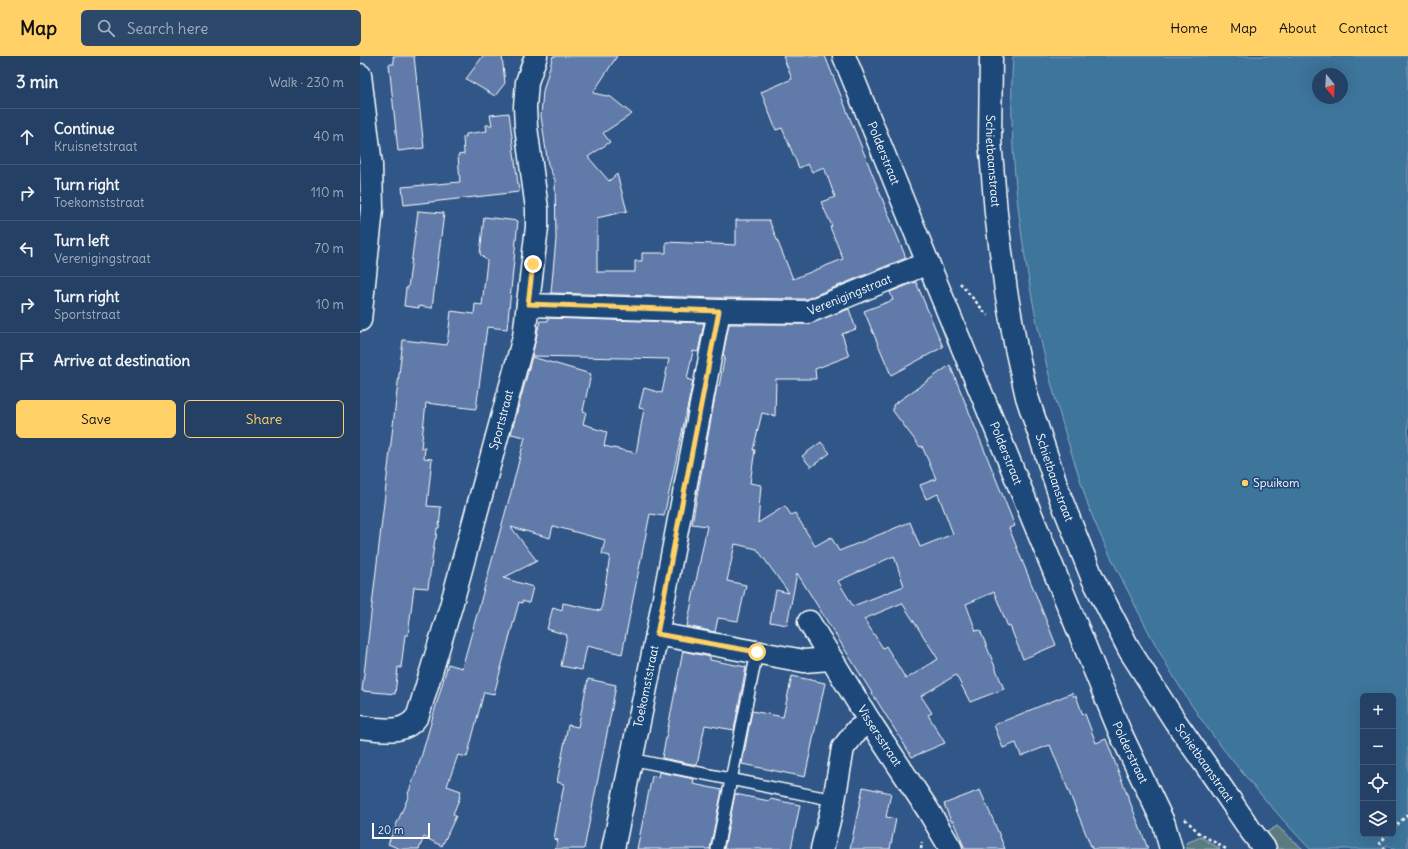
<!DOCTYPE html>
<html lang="en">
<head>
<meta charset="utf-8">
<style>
  body { margin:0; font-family:Delius,sans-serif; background:#2c486b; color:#f1f3f6 }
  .controls { position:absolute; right:12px; bottom:12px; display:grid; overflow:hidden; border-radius:6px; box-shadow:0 4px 16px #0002 }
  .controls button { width:36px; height:36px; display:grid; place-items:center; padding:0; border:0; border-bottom:1px solid #415a79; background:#244165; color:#f1f3f6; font:20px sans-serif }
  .compass { position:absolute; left:952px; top:12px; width:36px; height:36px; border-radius:50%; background:#244165; box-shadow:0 4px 16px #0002; rotate:162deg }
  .scale { position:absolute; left:12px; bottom:10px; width:58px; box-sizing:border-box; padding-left:4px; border:2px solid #fff; border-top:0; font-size:11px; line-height:14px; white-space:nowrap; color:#fff; -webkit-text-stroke:3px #1f4a7a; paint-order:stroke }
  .stop { position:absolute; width:12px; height:12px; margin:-9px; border:3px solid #ffd166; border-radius:50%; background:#fff }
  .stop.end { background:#ffd166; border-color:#fff; box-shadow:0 1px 4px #0008 }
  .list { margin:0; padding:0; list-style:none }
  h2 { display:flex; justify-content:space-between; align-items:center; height:52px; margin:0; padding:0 16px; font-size:17px }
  h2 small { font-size:13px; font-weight:400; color:#a3afbf }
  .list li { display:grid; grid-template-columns:26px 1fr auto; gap:12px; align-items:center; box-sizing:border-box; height:56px; padding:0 16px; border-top:1px solid #415a79 }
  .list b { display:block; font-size:15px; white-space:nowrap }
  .list p { margin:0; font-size:13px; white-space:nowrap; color:#a3afbf }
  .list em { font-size:13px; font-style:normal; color:#a3afbf }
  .actions { display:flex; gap:8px; padding:12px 16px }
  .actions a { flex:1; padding:9px 0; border:1px solid #ffd166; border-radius:6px; text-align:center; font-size:14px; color:#ffd166 }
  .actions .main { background:#ffd166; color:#111 }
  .icon { flex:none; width:22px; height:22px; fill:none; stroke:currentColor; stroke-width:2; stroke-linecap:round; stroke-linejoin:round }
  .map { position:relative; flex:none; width:1048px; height:793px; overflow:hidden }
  header { display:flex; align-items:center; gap:24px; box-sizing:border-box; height:56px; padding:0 20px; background:#ffd166; color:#111 }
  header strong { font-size:19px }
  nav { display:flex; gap:22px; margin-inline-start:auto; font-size:14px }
  .search { width:280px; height:36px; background:#2c486b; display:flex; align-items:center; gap:10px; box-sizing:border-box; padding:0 14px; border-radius:6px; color:#a3afbf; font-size:15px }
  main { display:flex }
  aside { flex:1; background:#244165 }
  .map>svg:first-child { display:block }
  .green { fill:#5a7c81; stroke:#acbec0 }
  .water { fill:#3e759b; stroke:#8bacc3; fill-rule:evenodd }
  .building { fill:#607aa9; stroke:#fff; fill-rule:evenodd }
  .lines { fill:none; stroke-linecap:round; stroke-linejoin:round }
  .lane-casing { stroke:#fff; stroke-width:14 }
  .street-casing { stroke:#fff; stroke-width:25 }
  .secondary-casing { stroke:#fff; stroke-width:25 }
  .path { stroke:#fff; stroke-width:2.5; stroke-dasharray:3 3; stroke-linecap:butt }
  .lane { stroke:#1f4a7a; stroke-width:11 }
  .street { stroke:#1f4a7a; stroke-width:22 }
  .secondary { stroke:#1f4a7a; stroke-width:22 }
  .route { stroke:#ffd166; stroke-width:5 }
  .poi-dot { fill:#ffd166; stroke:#1f4a7a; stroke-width:1.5 }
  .labels { text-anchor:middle; stroke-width:3.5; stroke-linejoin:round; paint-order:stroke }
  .street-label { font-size:12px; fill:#fff; stroke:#1f4a7a }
  .poi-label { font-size:12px; fill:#fff; stroke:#1f4a7a; text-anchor:start }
</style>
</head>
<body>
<header>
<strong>Map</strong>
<div class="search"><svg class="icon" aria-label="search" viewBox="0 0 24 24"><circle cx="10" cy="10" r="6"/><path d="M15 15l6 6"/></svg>Search here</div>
<nav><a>Home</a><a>Map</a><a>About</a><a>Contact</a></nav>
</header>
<main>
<aside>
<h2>3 min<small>Walk · 230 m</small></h2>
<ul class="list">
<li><svg class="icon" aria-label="ahead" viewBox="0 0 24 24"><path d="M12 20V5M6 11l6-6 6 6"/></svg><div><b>Continue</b><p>Kruisnetstraat</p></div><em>40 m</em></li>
<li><svg class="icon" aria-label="right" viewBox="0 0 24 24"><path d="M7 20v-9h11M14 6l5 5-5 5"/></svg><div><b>Turn right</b><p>Toekomststraat</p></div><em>110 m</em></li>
<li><svg class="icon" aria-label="left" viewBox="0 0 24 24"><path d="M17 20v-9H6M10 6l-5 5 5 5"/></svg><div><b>Turn left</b><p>Verenigingstraat</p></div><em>70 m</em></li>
<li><svg class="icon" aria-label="right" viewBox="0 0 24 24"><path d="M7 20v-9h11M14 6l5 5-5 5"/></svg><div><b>Turn right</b><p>Sportstraat</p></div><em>10 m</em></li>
<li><svg class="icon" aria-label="arrive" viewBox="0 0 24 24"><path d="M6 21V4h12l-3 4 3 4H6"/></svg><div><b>Arrive at destination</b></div></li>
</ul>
<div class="actions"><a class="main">Save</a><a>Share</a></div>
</aside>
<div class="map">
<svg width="1048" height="793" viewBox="0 0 1048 793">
  <rect width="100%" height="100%" fill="#305787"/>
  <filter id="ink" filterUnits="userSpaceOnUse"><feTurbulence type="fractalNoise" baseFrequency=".025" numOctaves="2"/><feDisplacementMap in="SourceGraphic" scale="8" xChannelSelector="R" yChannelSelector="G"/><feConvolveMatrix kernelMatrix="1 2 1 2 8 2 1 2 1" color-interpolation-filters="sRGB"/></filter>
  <g filter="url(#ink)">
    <!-- green -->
    <g class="green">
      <path d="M 917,770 L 943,793 L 896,793 L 903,779 Z"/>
      <path d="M 841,781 L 860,793 L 827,793 L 826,787 Z"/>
    </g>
    <!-- water -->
    <path class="water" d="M 653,0 L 1048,0 L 1048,793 L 1032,793 L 1027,789 L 1022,793 L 950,793 C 915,756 882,718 851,677 C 820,635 794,588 771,541 C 758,515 744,489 733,462 C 727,448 723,432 718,417 C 700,363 685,308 674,252 C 658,170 648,84 653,0 ZM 958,18 L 982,18 L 982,42 L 958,42 ZM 1003,640 L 1033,640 L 1033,778 L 1003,778 Z"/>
    <!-- building -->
    <g class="building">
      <path d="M 33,0 L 54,0 L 64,92 L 38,95 L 29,8 L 34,8 Z"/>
      <path d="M 123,0 L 142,0 L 145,27 L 135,40 L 106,23 Z"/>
      <path d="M 193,0 L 257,0 L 233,37 L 251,41 L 272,58 L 243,77 L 250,86 L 228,101 L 249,125 L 257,118 L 267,155 L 237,162 L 237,216 L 275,216 L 275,205 L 282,205 L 282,197 L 306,197 L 306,186 L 376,189 L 376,164 L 409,164 L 433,223 L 483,203 L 470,171 L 472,170 L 461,146 L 475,141 L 464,111 L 452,116 L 448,108 L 439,112 L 422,72 L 416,74 L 401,36 L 432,23 L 423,0 L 465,0 L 546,202 L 446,243 L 359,242 L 191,237 L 196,183 L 195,124 L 188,109 L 181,60 L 183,35 Z"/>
      <path d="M 149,57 L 159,136 L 44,149 L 42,131 L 100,126 L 98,99 L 104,98 L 103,81 L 106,81 L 106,78 L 127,75 L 126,69 L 132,69 L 130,59 Z"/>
      <path d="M 58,155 L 84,157 L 72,252 L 59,250 L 59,252 L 44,250 L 46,232 L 48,232 Z"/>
      <path d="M 124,161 L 158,165 L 147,273 L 127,271 L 116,353 L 66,347 L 61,392 L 65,392 L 64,402 L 72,403 L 67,450 L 81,451 L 79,472 L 77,472 L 76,483 L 75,483 L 68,532 L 54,531 L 48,579 L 45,579 L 41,612 L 38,611 L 35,638 L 2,635 L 43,284 L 87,289 L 91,255 L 114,258 L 115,248 L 122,249 L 127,205 L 120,198 Z"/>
      <path d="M 556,226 L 583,291 L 531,319 L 504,255 L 533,244 L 530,236 Z"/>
      <path d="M 489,253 L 496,273 L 482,278 L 489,300 L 455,313 L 456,323 L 416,323 L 415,360 L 402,357 L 393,394 L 395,394 L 390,427 L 401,429 L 398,467 L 425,450 L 431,459 L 435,457 L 455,490 L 471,481 L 479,495 L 550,466 L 560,491 L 593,478 L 578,438 L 566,443 L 560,429 L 576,423 L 562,390 L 560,391 L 533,355 L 533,349 L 590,309 L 655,470 L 649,472 L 696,589 L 663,603 L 650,570 L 648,571 L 634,536 L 606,548 L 616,575 L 620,574 L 644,633 L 610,646 L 596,619 L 561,640 L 572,657 L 568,659 L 585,687 L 552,701 L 437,517 L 427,569 L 410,566 L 416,534 L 429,537 L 397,493 L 375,488 L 367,525 L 386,529 L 378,565 L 358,562 L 355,576 L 327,570 L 347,470 L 332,468 L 357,330 L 359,330 L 365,300 L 363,299 L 369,268 L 448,268 ZM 534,500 L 544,530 L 493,550 L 478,525 ZM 542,547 L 578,603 L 546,623 L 526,590 L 523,592 L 504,563 Z"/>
      <path d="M 188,262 L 344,267 L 338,296 L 333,295 L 327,323 L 333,325 L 304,460 L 290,458 L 262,598 L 227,590 L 222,614 L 201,610 L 207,579 L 187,573 L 193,551 L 202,554 L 203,547 L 241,555 L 250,500 L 242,498 L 245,484 L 193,470 L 190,482 L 151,471 L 177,505 L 143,522 L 173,531 L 169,547 L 162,545 L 162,547 L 159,546 L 134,638 L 124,636 L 107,701 L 98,699 L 87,730 L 101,735 L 99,741 L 100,741 L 93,758 L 96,760 L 82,790 L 64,781 L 59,793 L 40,793 L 28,788 L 49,739 L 48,738 L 60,705 L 88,608 L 102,612 L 151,436 L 165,381 L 151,378 L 172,301 L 231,318 L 223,355 L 226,356 L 223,368 L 233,371 L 233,372 L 247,376 L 244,390 L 276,397 L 284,353 L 279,352 L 284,332 L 302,337 L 309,303 L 172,300 L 180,265 L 188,265 Z"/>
      <path d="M 461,386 L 470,397 L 451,411 L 442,400 Z"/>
      <path d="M 323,595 L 350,601 L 350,604 L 386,611 L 374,674 L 345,669 L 337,709 L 302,702 Z"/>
      <path d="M 432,620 L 465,627 L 445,721 L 382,708 L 392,655 L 423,661 Z"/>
      <path d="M 228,623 L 256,629 L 251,657 L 224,793 L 195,793 L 198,784 L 194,783 L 204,728 L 197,726 L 208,669 L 218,671 Z"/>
      <path d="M 712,637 L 713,640 L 716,640 L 723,659 L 725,658 L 736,687 L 746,683 L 788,793 L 732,793 L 690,689 L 661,700 L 656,687 L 643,692 L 634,669 Z"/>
      <path d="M 299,716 L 334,723 L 333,728 L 362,734 L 350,793 L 277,793 L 292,720 L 298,721 Z"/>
      <path d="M 503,731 L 531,737 L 526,761 L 536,763 L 530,793 L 490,793 Z"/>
      <path d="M 620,734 L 634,766 L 645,793 L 605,793 L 593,765 L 591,765 L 584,748 Z"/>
      <path d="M 375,738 L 409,745 L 410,743 L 440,749 L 431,793 L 364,793 Z"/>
    </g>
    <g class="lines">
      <defs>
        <g id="lane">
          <path d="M 270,703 L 474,744"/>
          <path d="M 357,793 L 397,596"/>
        </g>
        <g id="street">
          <path id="s1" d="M 631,0 L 630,84 L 636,157 L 646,235 L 656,292 L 667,341 L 701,443 L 732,521 L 770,595 L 815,665 L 859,728 L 891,775 L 905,793"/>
          <path id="s2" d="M 168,249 L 359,255 L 448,256 L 568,207"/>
          <path id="s3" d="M 449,566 L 510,666 L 568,754 L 591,793"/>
          <path d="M 297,578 L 444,605 L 470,603"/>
          <path id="s4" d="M 0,671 C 21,673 45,680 58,659 L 91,550 L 164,281 L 177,171 L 177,153 L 166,71 L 165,51 L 167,26 L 176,0"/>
          <path id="s5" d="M 253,793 L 297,578 L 359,255"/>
          <path d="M 462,793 L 474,744 L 483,692 L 497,674 L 510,666"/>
        </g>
        <g id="secondary">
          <path id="s6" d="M 484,0 L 568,207 L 760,676 L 804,768 L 811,793"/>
          <path d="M 0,19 L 11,109 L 12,153 L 0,264"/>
        </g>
      </defs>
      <!-- lane casing -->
      <use href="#lane" class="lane-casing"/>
      <!-- street casing -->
      <use href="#street" class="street-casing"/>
      <!-- secondary casing -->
      <use href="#secondary" class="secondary-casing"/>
      <!-- path -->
      <g class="path">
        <path d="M 600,227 L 628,260"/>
        <path d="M 825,763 L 839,777 L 866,793"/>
        <path d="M 1033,773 L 1048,758"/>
        <path d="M 561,793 L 562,786"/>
        <path d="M 1025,793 L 1020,787 L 1028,778"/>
      </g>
      <!-- lane -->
      <use href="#lane" class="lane"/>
      <!-- street -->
      <use href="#street" class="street"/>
      <!-- secondary -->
      <use href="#secondary" class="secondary"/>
    </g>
  </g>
  <g class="lines" filter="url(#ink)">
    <!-- route -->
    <path class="route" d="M 173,208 L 168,248 L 359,255 L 297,578 L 397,596"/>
  </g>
  <!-- markers -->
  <circle class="poi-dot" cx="885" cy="427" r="4"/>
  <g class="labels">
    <!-- street labels -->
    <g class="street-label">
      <text dy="4" stroke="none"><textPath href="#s6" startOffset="105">Polderstraat</textPath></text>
      <text dy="4" stroke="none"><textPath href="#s1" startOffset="105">Schietbaanstraat</textPath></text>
      <text dy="4" stroke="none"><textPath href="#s2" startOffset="325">Verenigingstraat</textPath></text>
      <text dy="4" stroke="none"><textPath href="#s4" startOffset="370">Sportstraat</textPath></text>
      <text dy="4" stroke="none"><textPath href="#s6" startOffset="429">Polderstraat</textPath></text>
      <text dy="4" stroke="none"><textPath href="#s1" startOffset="429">Schietbaanstraat</textPath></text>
      <text dy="4" stroke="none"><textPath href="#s5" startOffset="166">Toekomststraat</textPath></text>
      <text dy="4" stroke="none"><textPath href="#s3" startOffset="134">Vissersstraat</textPath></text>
      <text dy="4" stroke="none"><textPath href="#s6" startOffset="753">Polderstraat</textPath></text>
      <text dy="4" stroke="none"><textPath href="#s1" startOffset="753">Schietbaanstraat</textPath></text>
    </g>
    <!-- poi labels -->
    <g class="poi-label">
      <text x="893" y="431">Spuikom</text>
    </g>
  </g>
</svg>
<div class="controls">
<button>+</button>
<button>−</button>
<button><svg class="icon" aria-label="locate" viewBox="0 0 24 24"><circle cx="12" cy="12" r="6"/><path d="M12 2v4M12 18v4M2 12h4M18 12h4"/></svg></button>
<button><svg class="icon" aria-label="layers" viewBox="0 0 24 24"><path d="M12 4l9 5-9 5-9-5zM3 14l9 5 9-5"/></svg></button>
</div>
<svg class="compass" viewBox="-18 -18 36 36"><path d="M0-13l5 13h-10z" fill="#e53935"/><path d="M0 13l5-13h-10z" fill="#a3afbf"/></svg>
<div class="scale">20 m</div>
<div class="stop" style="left:397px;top:596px"></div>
<div class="stop end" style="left:173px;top:208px"></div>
</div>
</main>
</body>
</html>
